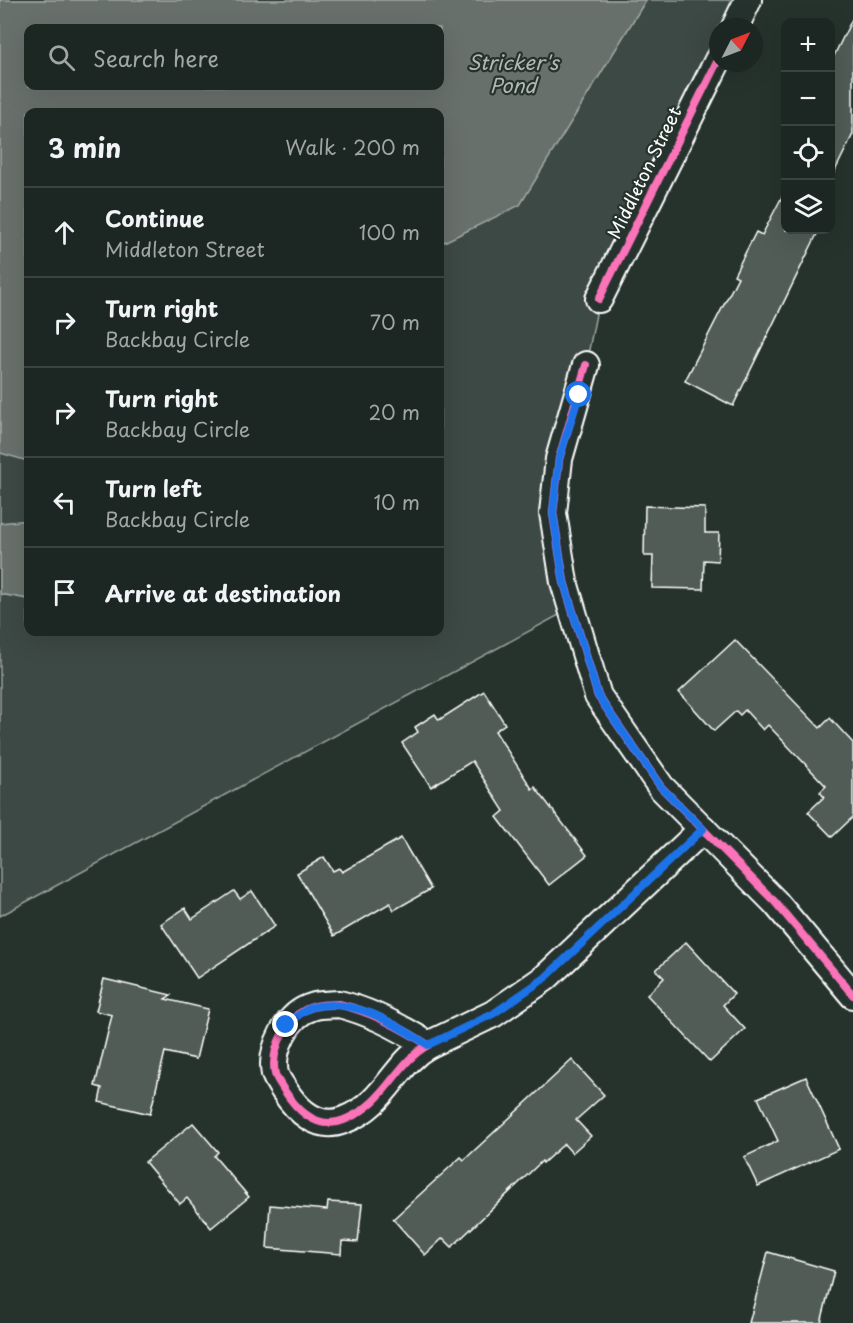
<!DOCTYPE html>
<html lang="en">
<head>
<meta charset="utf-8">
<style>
  body { margin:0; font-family:"Playpen Sans",sans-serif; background:#29322f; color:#f1f3f6 }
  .controls { position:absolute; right:18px; top:18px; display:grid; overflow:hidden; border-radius:12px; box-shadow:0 6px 24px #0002 }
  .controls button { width:54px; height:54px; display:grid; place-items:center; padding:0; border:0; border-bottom:2px solid #3a4340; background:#1c2622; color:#f1f3f6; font:30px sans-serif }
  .compass { position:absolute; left:709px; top:18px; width:54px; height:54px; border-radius:50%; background:#1c2622; box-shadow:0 6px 24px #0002; rotate:48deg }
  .stop { position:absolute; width:18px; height:18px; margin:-14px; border:4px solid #1a73e8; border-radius:50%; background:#fff }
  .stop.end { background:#1a73e8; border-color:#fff; box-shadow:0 2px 6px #0008 }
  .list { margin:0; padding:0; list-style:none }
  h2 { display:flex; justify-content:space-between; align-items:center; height:78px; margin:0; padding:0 24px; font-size:26px }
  h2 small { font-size:20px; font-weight:400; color:#a0a5a5 }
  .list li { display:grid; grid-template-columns:39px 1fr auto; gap:18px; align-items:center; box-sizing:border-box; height:90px; padding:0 24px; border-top:2px solid #3a4340 }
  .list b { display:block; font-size:22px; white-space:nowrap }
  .list p { margin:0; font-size:20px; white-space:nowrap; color:#a0a5a5 }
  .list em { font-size:20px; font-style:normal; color:#a0a5a5 }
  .icon { flex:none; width:33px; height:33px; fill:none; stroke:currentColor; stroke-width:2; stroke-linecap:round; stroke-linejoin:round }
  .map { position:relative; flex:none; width:853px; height:1323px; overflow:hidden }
  .search { position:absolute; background:#1c2622; box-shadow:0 6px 24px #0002; left:24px; top:24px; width:420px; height:66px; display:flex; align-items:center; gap:15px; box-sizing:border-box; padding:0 21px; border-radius:12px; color:#a0a5a5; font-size:22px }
  .panel { position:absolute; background:#1c2622; box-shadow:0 6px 24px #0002; left:24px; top:108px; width:420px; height:528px; border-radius:12px }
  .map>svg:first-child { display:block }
  .green { fill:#3e4944; stroke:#9ea4a2; stroke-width:1.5; fill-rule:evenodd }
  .water { fill:#67706c; stroke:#a4a9a7; stroke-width:1.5; fill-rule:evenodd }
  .building { fill:#515c57; stroke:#fff; stroke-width:1.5 }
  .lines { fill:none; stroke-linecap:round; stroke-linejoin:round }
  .minor-casing { stroke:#fff; stroke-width:30 }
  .minor { stroke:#26332d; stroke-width:26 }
  .cycleway-casing { stroke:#26332d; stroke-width:11 }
  .cycleway { stroke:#fb73b8; stroke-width:8 }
  .route { stroke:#1a73e8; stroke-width:8 }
  .labels { text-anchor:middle; stroke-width:4.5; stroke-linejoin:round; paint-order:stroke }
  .street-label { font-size:18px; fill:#fff; stroke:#26332d }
  .water-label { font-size:20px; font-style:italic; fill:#b3b8b6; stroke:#26332d }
</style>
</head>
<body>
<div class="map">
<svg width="853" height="1323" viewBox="0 0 853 1323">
  <rect width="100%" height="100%" fill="#26332d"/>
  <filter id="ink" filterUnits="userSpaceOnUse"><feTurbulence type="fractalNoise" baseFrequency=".0167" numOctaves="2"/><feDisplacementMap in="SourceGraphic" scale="12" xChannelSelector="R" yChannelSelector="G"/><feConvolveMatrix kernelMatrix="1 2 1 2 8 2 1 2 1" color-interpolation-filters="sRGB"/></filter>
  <g filter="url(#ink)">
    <!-- green -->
    <path class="green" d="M 0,0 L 748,0 L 735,27 L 718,27 L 718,60 L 599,299 L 586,365 L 559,459 L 572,608 L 0,916 ZM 28,28 L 440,28 L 440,86 L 28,86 ZM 28,112 L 440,112 L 440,632 L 28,632 Z"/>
    <!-- water -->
    <g class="water">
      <path d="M 0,0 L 646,0 L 520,205 L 440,244 L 440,112 L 28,112 L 28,461 L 0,453 ZM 28,28 L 440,28 L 440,86 L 28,86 Z"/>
      <path d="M 28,520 L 28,599 L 0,594 L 0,523 Z"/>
    </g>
    <!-- building -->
    <g class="building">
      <path d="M 853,17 L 853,134 L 831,179 L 831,62 Z"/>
      <path d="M 786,189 L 786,230 L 819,230 L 733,406 L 685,381 L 738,277 L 734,275 L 756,232 L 762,235 Z"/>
      <path d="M 645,506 L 705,508 L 705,533 L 719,533 L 718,561 L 704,560 L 703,589 L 652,588 L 653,556 L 644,556 Z"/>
      <path d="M 735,640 L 820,728 L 830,718 L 853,743 L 853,817 L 832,837 L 808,812 L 824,797 L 820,792 L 826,786 L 768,725 L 763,730 L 745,710 L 740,715 L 736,711 L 714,731 L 679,692 Z"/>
      <path d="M 484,691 L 505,724 L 495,731 L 532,789 L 535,787 L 587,855 L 549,885 L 497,817 L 504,811 L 472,761 L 431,787 L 402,743 L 418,732 L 415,727 L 435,714 L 439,720 Z"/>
      <path d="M 401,838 L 431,889 L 394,910 L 390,903 L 334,936 L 297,873 L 324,857 L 333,871 L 339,868 L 342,872 Z"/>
      <path d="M 234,891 L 240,899 L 252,891 L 275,926 L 197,978 L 161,924 L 185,908 L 192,919 Z"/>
      <path d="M 686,942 L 734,994 L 723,1005 L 745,1029 L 710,1062 L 647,995 L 664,978 L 656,970 Z"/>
      <path d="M 104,979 L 171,995 L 165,999 L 208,1009 L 196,1059 L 165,1052 L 150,1114 L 99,1102 L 102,1088 L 95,1086 L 112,1015 L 96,1011 Z"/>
      <path d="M 572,1060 L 604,1095 L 576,1120 L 591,1136 L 572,1153 L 564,1144 L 543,1163 L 542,1161 L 452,1247 L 443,1238 L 425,1255 L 393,1219 L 461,1157 L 464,1160 Z"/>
      <path d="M 806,1077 L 839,1149 L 758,1186 L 744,1157 L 778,1141 L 758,1098 Z"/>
      <path d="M 193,1123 L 218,1152 L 214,1156 L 249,1197 L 211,1228 L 187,1198 L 180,1204 L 145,1162 Z"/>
      <path d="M 328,1202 L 362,1204 L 358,1242 L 342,1241 L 341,1254 L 267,1248 L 270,1205 L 327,1210 Z"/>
      <path d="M 768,1252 L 834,1271 L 821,1323 L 749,1323 Z"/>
    </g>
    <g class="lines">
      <defs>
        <g id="minor">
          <path d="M 735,27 L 748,0"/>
          <path d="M 599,299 L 718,60"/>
          <path d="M 586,365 L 559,459 L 553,513 L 564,582 L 598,696 L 661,787 L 775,902 L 853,995"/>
          <path d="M 339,1004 C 372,1012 400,1027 428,1045 C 394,1064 387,1103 344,1120 C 317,1131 297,1110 284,1090 C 281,1085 277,1080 275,1074 C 270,1050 287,1014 312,1007 C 320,1004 331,1005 339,1004 Z"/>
          <path d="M 428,1045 L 493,1014 L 545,978 L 703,829"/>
        </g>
      </defs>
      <!-- minor casing -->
      <use href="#minor" class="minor-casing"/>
      <!-- minor -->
      <use href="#minor" class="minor"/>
      <defs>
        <g id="cycleway">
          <path d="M 599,299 L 718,60"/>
          <path d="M 586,365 L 559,459 L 553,513 L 564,582 L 598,696 L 661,787 L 775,902 L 853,995"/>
          <path d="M 339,1004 C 372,1012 400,1027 428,1045 C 394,1064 387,1103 344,1120 C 317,1131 297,1110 284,1090 C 281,1085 277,1080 275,1074 C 270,1050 287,1014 312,1007 C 320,1004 331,1005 339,1004 Z"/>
        </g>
      </defs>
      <!-- cycleway casing -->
      <use href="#cycleway" class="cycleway-casing"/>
      <!-- cycleway -->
      <use href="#cycleway" class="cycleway"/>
    </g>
  </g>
  <g class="lines" filter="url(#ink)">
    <!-- route -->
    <path class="route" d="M 286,1025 C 294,1019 304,1009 313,1007 C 354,997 395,1024 428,1045 L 493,1014 L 545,978 L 703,829 L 661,787 L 598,696 L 564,582 L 553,513 L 559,459 L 579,395"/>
  </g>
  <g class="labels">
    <!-- street labels -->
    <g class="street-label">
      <text transform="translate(645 173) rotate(-64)" y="6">Middleton Street</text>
    </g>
    <!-- water labels -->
    <g class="water-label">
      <text x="513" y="70">Stricker's<tspan x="513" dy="23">Pond</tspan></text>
    </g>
  </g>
</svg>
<div class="controls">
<button>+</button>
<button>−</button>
<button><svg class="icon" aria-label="locate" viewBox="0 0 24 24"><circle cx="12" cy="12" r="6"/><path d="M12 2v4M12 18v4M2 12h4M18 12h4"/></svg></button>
<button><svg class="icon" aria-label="layers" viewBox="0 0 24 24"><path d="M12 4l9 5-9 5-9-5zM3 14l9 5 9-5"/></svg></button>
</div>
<svg class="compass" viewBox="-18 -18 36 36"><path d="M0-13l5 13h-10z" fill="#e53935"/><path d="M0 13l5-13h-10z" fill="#a0a5a5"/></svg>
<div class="stop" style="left:579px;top:395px"></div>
<div class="stop end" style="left:286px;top:1025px"></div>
<div class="search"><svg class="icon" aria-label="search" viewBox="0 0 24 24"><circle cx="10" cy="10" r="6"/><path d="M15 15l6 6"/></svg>Search here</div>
<section class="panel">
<h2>3 min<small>Walk · 200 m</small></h2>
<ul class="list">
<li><svg class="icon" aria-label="ahead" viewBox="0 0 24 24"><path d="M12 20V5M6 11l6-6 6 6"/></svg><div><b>Continue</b><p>Middleton Street</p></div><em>100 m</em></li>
<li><svg class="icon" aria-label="right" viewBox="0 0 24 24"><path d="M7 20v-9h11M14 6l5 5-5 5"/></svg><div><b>Turn right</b><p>Backbay Circle</p></div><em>70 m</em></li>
<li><svg class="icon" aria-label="right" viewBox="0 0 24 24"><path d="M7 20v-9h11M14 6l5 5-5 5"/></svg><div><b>Turn right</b><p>Backbay Circle</p></div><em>20 m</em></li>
<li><svg class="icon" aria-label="left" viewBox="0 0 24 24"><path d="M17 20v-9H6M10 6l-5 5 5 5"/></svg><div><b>Turn left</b><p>Backbay Circle</p></div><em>10 m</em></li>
<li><svg class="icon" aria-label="arrive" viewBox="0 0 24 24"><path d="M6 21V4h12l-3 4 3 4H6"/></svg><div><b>Arrive at destination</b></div></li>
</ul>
</section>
</div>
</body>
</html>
